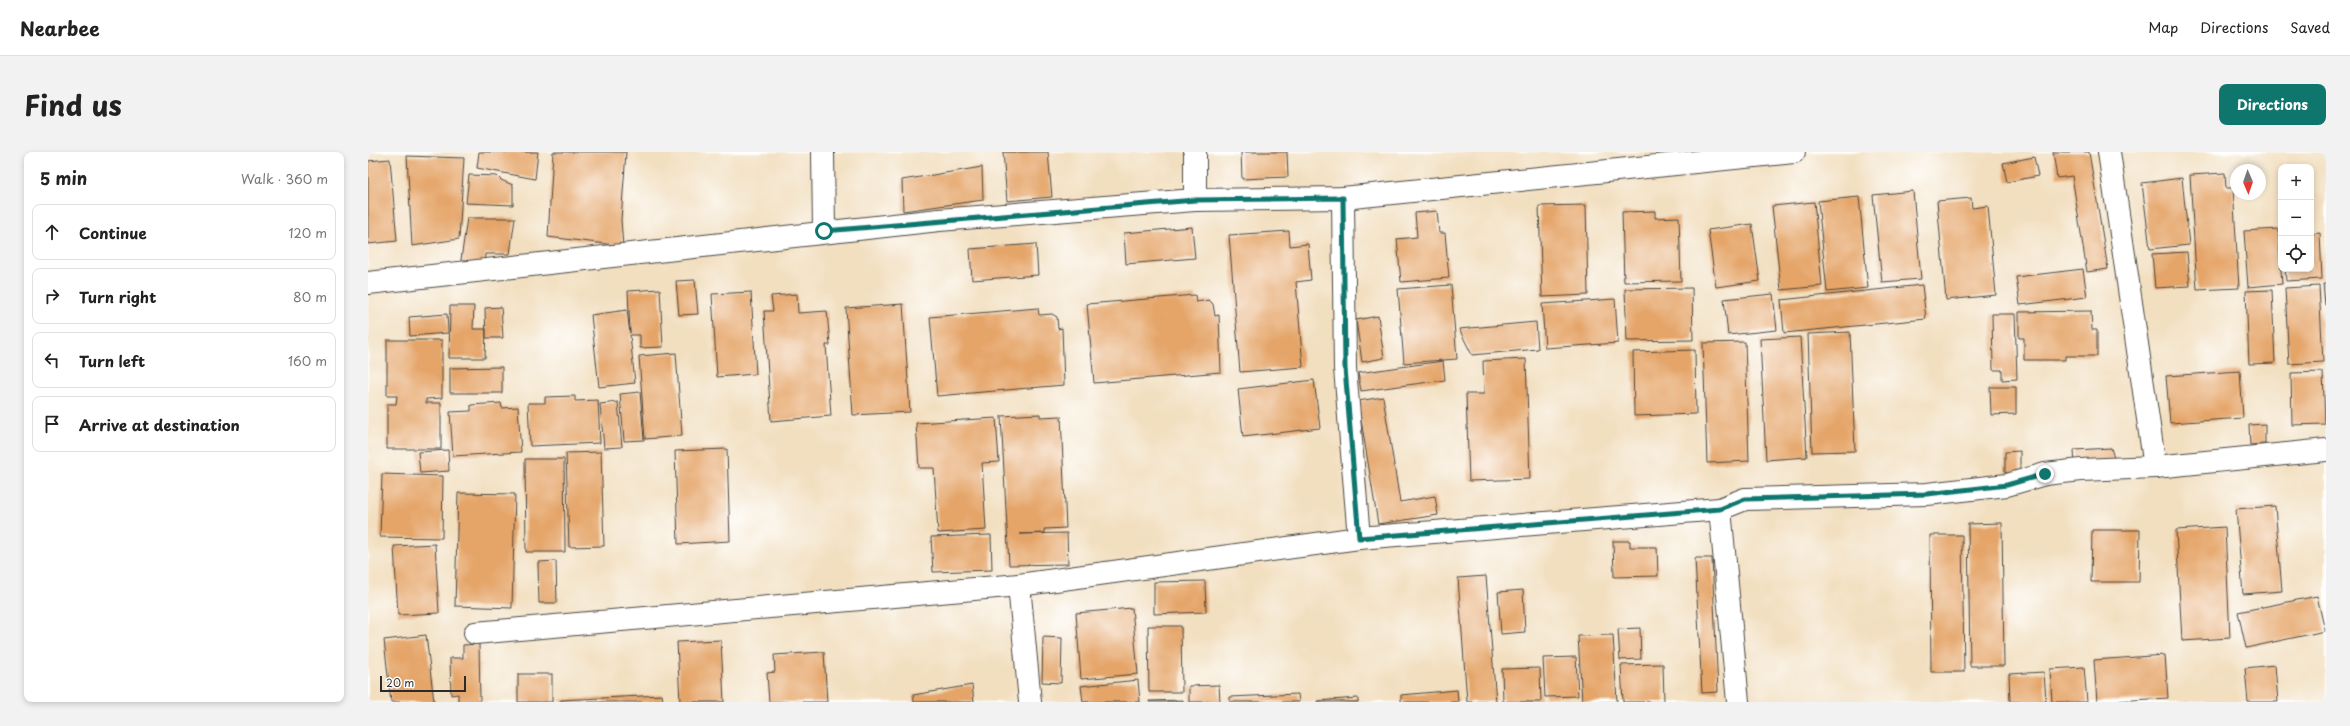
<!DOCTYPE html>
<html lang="en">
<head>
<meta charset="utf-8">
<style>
  body { margin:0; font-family:"Playpen Sans",sans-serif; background:#f2f2f2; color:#222 }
  .controls { position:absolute; right:12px; top:12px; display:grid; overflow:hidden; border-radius:8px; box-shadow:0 2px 6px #0003 }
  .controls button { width:36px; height:36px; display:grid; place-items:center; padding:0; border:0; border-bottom:1px solid #e0e0e0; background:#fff; color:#222; font:20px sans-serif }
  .compass { position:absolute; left:1862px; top:12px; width:36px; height:36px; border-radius:50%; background:#fff; box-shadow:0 2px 6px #0003; rotate:178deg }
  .scale { position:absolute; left:12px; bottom:10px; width:86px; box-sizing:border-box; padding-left:4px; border:2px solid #2b2b2b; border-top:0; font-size:11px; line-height:14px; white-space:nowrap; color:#2b2b2b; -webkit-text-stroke:3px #fff; paint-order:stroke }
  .stop { position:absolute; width:12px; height:12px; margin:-9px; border:3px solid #0f766e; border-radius:50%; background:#fff }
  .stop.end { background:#0f766e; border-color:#fff; box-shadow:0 1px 4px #0008 }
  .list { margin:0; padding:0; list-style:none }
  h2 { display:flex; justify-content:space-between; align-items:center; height:52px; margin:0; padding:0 16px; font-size:17px }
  h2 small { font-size:13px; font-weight:400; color:#767676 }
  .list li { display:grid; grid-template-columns:26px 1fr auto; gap:12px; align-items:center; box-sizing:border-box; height:56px; margin:0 8px 8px; padding:0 8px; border:1px solid #e0e0e0; border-radius:8px }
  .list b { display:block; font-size:15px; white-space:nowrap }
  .list em { font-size:13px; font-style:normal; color:#767676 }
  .icon { flex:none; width:22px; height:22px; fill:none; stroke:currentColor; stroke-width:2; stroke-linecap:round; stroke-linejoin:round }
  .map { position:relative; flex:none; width:1958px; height:550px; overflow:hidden; border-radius:8px }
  header { display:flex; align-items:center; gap:24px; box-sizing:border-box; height:56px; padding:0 20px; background:#fff; border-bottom:1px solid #e0e0e0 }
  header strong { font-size:19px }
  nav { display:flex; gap:22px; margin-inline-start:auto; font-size:14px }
  .intro { display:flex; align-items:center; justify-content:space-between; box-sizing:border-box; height:96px; padding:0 24px }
  h1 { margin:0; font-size:28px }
  .button { padding:10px 18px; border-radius:8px; background:#0f766e; color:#fff; font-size:14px; font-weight:700 }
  main { display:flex; gap:24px; padding:0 24px }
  aside { flex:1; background:#fff; border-radius:8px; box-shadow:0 2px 6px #0003 }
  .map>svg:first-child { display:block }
  .building { fill:#e5a569 }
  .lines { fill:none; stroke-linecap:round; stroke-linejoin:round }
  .minor-casing { stroke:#494641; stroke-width:24 }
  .minor { stroke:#fff; stroke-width:22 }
  .route { stroke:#0f766e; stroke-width:5 }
</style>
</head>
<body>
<header>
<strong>Nearbee</strong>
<nav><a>Map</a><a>Directions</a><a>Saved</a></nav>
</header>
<div class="intro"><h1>Find us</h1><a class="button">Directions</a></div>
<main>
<aside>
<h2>5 min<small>Walk · 360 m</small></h2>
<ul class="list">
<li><svg class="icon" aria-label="ahead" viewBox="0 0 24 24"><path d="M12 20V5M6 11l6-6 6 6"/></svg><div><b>Continue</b></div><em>120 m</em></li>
<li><svg class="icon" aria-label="right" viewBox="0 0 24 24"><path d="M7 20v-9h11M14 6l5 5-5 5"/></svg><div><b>Turn right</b></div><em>80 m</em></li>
<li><svg class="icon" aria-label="left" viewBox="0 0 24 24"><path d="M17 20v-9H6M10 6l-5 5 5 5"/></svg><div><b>Turn left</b></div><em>160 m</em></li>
<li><svg class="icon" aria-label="arrive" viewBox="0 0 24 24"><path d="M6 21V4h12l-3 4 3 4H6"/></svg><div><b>Arrive at destination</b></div></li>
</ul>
</aside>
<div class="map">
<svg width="1958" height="550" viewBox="0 0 1958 550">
  <rect width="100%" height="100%" fill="#fff"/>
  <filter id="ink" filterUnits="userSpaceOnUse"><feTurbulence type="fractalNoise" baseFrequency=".025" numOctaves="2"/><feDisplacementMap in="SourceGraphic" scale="8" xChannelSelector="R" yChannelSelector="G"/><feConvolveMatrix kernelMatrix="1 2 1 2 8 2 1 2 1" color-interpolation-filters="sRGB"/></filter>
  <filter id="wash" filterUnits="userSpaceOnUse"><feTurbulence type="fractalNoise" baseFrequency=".012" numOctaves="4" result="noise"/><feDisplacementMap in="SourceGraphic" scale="16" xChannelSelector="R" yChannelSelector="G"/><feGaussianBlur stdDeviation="0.9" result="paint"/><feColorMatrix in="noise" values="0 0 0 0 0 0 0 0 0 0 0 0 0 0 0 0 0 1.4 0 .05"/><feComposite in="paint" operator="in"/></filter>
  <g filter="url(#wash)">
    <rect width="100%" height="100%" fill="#f2dfc0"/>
    <g id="blocks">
      <!-- building -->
      <g class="building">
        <path d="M 111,0 L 170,0 L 167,27 L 109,16 Z"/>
        <path d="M 185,0 L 258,0 L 253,68 L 255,94 L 180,85 Z"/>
        <path d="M 635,0 L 680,0 L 684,45 L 639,49 Z"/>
        <path d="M 873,0 L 919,0 L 920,25 L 874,27 Z"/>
        <path d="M 1685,0 L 1721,0 L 1740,117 L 1719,120 L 1704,24 L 1689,26 Z"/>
        <path d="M 39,4 L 96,6 L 91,87 L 44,94 Z"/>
        <path d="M 1666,5 L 1670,24 L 1639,30 L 1635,11 Z"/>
        <path d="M 22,7 L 29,89 L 0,92 L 0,9 Z"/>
        <path d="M 614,15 L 615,48 L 535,59 L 534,28 Z"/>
        <path d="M 1857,21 L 1858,36 L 1865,36 L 1871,136 L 1829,138 L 1822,23 Z"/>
        <path d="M 101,23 L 129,24 L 133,28 L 145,33 L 145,53 L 98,51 Z"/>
        <path d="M 1814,26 L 1821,93 L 1782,97 L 1774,31 Z"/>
        <path d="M 1545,39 L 1553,127 L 1514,130 L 1505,43 Z"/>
        <path d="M 1491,45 L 1500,136 L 1459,140 L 1450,49 Z"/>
        <path d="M 1603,46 L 1604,56 L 1620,54 L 1628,143 L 1578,148 L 1569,49 Z"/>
        <path d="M 1446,50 L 1454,134 L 1413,138 L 1404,54 Z"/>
        <path d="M 1218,53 L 1220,143 L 1174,145 L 1171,54 Z"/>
        <path d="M 1069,59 L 1071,81 L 1077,81 L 1081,126 L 1033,130 L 1029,87 L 1049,85 L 1047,61 Z"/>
        <path d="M 1287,59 L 1287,66 L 1311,65 L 1313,129 L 1256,130 L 1254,60 Z"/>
        <path d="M 99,66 L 147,66 L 142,102 L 117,102 L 116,113 L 92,115 Z"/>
        <path d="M 1384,72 L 1392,129 L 1348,135 L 1340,78 Z"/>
        <path d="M 824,75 L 827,106 L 758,112 L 756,81 Z"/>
        <path d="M 1910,77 L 1914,132 L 1880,135 L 1876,79 Z"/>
        <path d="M 921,79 L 922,94 L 940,92 L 943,128 L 928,130 L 935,215 L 872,220 L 861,83 Z"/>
        <path d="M 1952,81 L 1954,127 L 1918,129 L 1917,117 L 1943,117 L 1943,82 Z"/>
        <path d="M 668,92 L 670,123 L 604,128 L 602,97 Z"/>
        <path d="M 1819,100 L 1822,134 L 1787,136 L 1784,102 Z"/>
        <path d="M 1715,117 L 1719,145 L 1652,153 L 1648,125 Z"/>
        <path d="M 327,128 L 330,162 L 311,163 L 308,129 Z"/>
        <path d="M 1955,132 L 1958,132 L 1958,153 L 1957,153 Z"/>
        <path d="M 1083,133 L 1089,207 L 1036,211 L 1030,137 Z"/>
        <path d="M 1554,133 L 1558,167 L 1416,181 L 1413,148 Z"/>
        <path d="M 1951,134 L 1955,210 L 1921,212 L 1917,136 Z"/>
        <path d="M 1324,136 L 1325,188 L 1259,189 L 1257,137 Z"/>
        <path d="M 292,137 L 295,195 L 272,196 L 272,183 L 262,183 L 267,231 L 231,235 L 223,163 L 259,158 L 262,181 L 260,139 Z"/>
        <path d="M 1904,138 L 1907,211 L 1881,212 L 1878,139 Z"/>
        <path d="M 383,140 L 388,222 L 349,225 L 344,142 Z"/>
        <path d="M 429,142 L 430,161 L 459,159 L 462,193 L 458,193 L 463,264 L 403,269 L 396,159 L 405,159 L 403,144 Z"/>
        <path d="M 1405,142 L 1409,178 L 1360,183 L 1356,147 Z"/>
        <path d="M 827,143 L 828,150 L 841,148 L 845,152 L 847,164 L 851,163 L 853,220 L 726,231 L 719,152 Z"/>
        <path d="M 1247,147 L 1250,191 L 1177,196 L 1174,152 Z"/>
        <path d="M 535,152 L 542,260 L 485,263 L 478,156 Z"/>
        <path d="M 82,154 L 106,154 L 105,177 L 118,177 L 117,206 L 81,206 Z"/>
        <path d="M 133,155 L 135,186 L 118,186 L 117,156 Z"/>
        <path d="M 670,156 L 671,163 L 684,162 L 689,165 L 690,177 L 694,176 L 696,233 L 569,244 L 562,165 Z"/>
        <path d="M 1723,159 L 1724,178 L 1729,178 L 1729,204 L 1697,204 L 1697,208 L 1656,208 L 1656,186 L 1651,186 L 1651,160 Z"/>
        <path d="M 79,162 L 80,181 L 42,184 L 41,165 Z"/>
        <path d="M 1624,162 L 1647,162 L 1649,227 L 1634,228 L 1634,218 L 1625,218 Z"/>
        <path d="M 1010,164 L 1016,206 L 994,210 L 988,168 Z"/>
        <path d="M 1168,170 L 1170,197 L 1104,203 L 1091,177 Z"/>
        <path d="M 1482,180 L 1487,299 L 1444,300 L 1440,182 Z"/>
        <path d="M 1432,185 L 1439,305 L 1398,308 L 1392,187 Z"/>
        <path d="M 19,188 L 74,188 L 74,246 L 58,247 L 58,251 L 73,251 L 73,297 L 19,297 L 19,252 L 28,252 L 29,244 L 19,244 Z"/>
        <path d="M 1377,190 L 1381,309 L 1339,311 L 1335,191 Z"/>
        <path d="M 1327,198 L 1328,262 L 1266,264 L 1265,200 Z"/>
        <path d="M 308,201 L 314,284 L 277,287 L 271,204 Z"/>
        <path d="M 1158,207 L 1162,327 L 1101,329 L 1098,242 L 1116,242 L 1115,209 Z"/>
        <path d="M 1075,209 L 1077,228 L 993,239 L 990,221 Z"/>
        <path d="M 134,215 L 134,241 L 82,241 L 82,216 Z"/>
        <path d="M 1872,219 L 1875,266 L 1802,271 L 1798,224 Z"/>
        <path d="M 1955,220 L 1957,272 L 1924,273 L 1923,221 Z"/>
        <path d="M 946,228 L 952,276 L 875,285 L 870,237 Z"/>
        <path d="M 1622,235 L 1648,235 L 1648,262 L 1623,263 Z"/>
        <path d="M 272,240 L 276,288 L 256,289 L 252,242 Z"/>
        <path d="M 207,244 L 207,249 L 230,248 L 232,291 L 162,294 L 160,251 L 177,251 L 177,245 Z"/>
        <path d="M 1015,245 L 1032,350 L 1067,344 L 1070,363 L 1010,372 L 990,249 Z"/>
        <path d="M 250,250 L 254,295 L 236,296 L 232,252 Z"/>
        <path d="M 133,251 L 134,256 L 150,255 L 153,300 L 85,304 L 82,260 L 103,259 L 103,253 Z"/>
        <path d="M 672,262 L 672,265 L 693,264 L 698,376 L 676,377 L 677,381 L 652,382 L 699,381 L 700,412 L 641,413 L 633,264 Z"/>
        <path d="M 628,266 L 631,310 L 614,311 L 618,378 L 570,381 L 566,316 L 551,316 L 548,271 Z"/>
        <path d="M 1897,272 L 1897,292 L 1882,293 L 1881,273 Z"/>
        <path d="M 1743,296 L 1748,313 L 1707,315 L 1706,298 Z"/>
        <path d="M 359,297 L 362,389 L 310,392 L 307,299 Z"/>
        <path d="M 80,298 L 81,319 L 52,321 L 50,300 Z"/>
        <path d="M 1652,299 L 1652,320 L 1637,321 L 1637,300 Z"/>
        <path d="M 233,300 L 236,394 L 201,395 L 198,301 Z"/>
        <path d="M 157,307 L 196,307 L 197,400 L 158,400 Z"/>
        <path d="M 14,322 L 75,324 L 74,386 L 12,385 Z"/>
        <path d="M 90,341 L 147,342 L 144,456 L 87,454 Z"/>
        <path d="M 1907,354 L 1914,439 L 1875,442 L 1868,357 Z"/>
        <path d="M 1634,371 L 1636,514 L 1602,514 L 1600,372 Z"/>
        <path d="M 1857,375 L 1862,486 L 1814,489 L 1808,378 Z"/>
        <path d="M 1724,378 L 1772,378 L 1771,430 L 1723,430 Z"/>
        <path d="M 623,383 L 624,418 L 565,420 L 563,385 Z"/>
        <path d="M 1562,383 L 1594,383 L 1596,520 L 1563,520 Z"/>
        <path d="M 1245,389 L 1262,389 L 1262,395 L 1289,395 L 1290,424 L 1246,425 Z"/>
        <path d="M 67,392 L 71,461 L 30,463 L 26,394 Z"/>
        <path d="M 1327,406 L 1344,406 L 1350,540 L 1334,541 Z"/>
        <path d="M 188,409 L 189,451 L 171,451 L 170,410 Z"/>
        <path d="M 1118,424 L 1128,550 L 1099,550 L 1090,426 Z"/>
        <path d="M 837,429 L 838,460 L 786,462 L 786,430 Z"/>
        <path d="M 1155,438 L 1157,480 L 1133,482 L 1130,440 Z"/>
        <path d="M 1949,444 L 1957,479 L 1878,496 L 1870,460 Z"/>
        <path d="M 764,456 L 770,522 L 713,527 L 708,461 Z"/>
        <path d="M 780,474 L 813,474 L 814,540 L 781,540 Z"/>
        <path d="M 1272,476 L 1273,507 L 1252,508 L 1250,477 Z"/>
        <path d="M 58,483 L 66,550 L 23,550 L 16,488 Z"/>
        <path d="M 1245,483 L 1249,550 L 1214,550 L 1210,484 Z"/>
        <path d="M 675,485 L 694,486 L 693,531 L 674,530 Z"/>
        <path d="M 353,488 L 356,550 L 312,550 L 309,490 Z"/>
        <path d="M 111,492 L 112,550 L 90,550 L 90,542 L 83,543 L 82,506 L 95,506 L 95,493 Z"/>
        <path d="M 456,500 L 459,550 L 401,550 L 399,521 L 407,520 L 406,503 Z"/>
        <path d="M 1797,503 L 1800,546 L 1729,550 L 1726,508 Z"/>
        <path d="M 1208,505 L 1210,544 L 1177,545 L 1175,506 Z"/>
        <path d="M 1295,512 L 1296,550 L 1255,550 L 1253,513 Z"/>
        <path d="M 1907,513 L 1910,550 L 1880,550 L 1877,516 Z"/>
        <path d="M 1716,515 L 1719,550 L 1684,550 L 1682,517 Z"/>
        <path d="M 1172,516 L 1173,550 L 1135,550 L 1134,517 Z"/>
        <path d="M 1676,520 L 1678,550 L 1642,550 L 1641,522 Z"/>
        <rect x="150" y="522" width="34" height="28"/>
        <path d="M 770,528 L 772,550 L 715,550 L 713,534 Z"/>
        <path d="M 604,533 L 606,550 L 546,550 L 545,543 Z"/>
        <path d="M 851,533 L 852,550 L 821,550 L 821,534 Z"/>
        <path d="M 1089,538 L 1090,550 L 1033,550 L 1033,543 Z"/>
        <path d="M 930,542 L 931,550 L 862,550 L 862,545 Z"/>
        <path d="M 294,543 L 295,550 L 193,550 L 193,548 Z"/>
        <path d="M 990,546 L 990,550 L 949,550 L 949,549 Z"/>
        <path d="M 815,548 L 815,550 L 781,550 L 781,549 Z"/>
      </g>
    </g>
  </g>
  <g filter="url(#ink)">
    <use href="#blocks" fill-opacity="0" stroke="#494641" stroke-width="1"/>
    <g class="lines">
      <defs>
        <g id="minor">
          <path d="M 455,0 L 456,79"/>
          <path d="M 827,0 L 827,48"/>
          <path d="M 1741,0 L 1787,315"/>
          <path d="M 975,46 L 977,216 L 991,386"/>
          <path d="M 0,131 L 571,68 L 827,48 L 975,46 L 1426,0"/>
          <path d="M 1352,357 L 1370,550"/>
          <path d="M 651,433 L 662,550"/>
          <path d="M 107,481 L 651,433 L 991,386 L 1352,357 L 1377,347 L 1559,342 L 1639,333 L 1677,322 L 1713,318 L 1787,315 L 1958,298"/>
        </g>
      </defs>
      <!-- minor casing -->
      <use href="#minor" class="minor-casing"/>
      <!-- minor -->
      <use href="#minor" class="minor"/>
    </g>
  </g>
  <g class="lines" filter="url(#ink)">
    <!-- route -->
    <path class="route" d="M 456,79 L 827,48 L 975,46 L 977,216 L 991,386 L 1352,357 L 1377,347 L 1559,342 L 1639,333 L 1677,322"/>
  </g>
</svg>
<div class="controls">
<button>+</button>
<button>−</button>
<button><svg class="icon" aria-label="locate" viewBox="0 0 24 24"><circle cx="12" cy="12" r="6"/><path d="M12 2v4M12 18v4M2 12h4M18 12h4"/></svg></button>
</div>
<svg class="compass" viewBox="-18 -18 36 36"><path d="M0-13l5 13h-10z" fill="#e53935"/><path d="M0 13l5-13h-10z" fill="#767676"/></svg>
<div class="scale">20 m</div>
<div class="stop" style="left:456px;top:79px"></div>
<div class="stop end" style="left:1677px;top:322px"></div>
</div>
</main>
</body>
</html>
